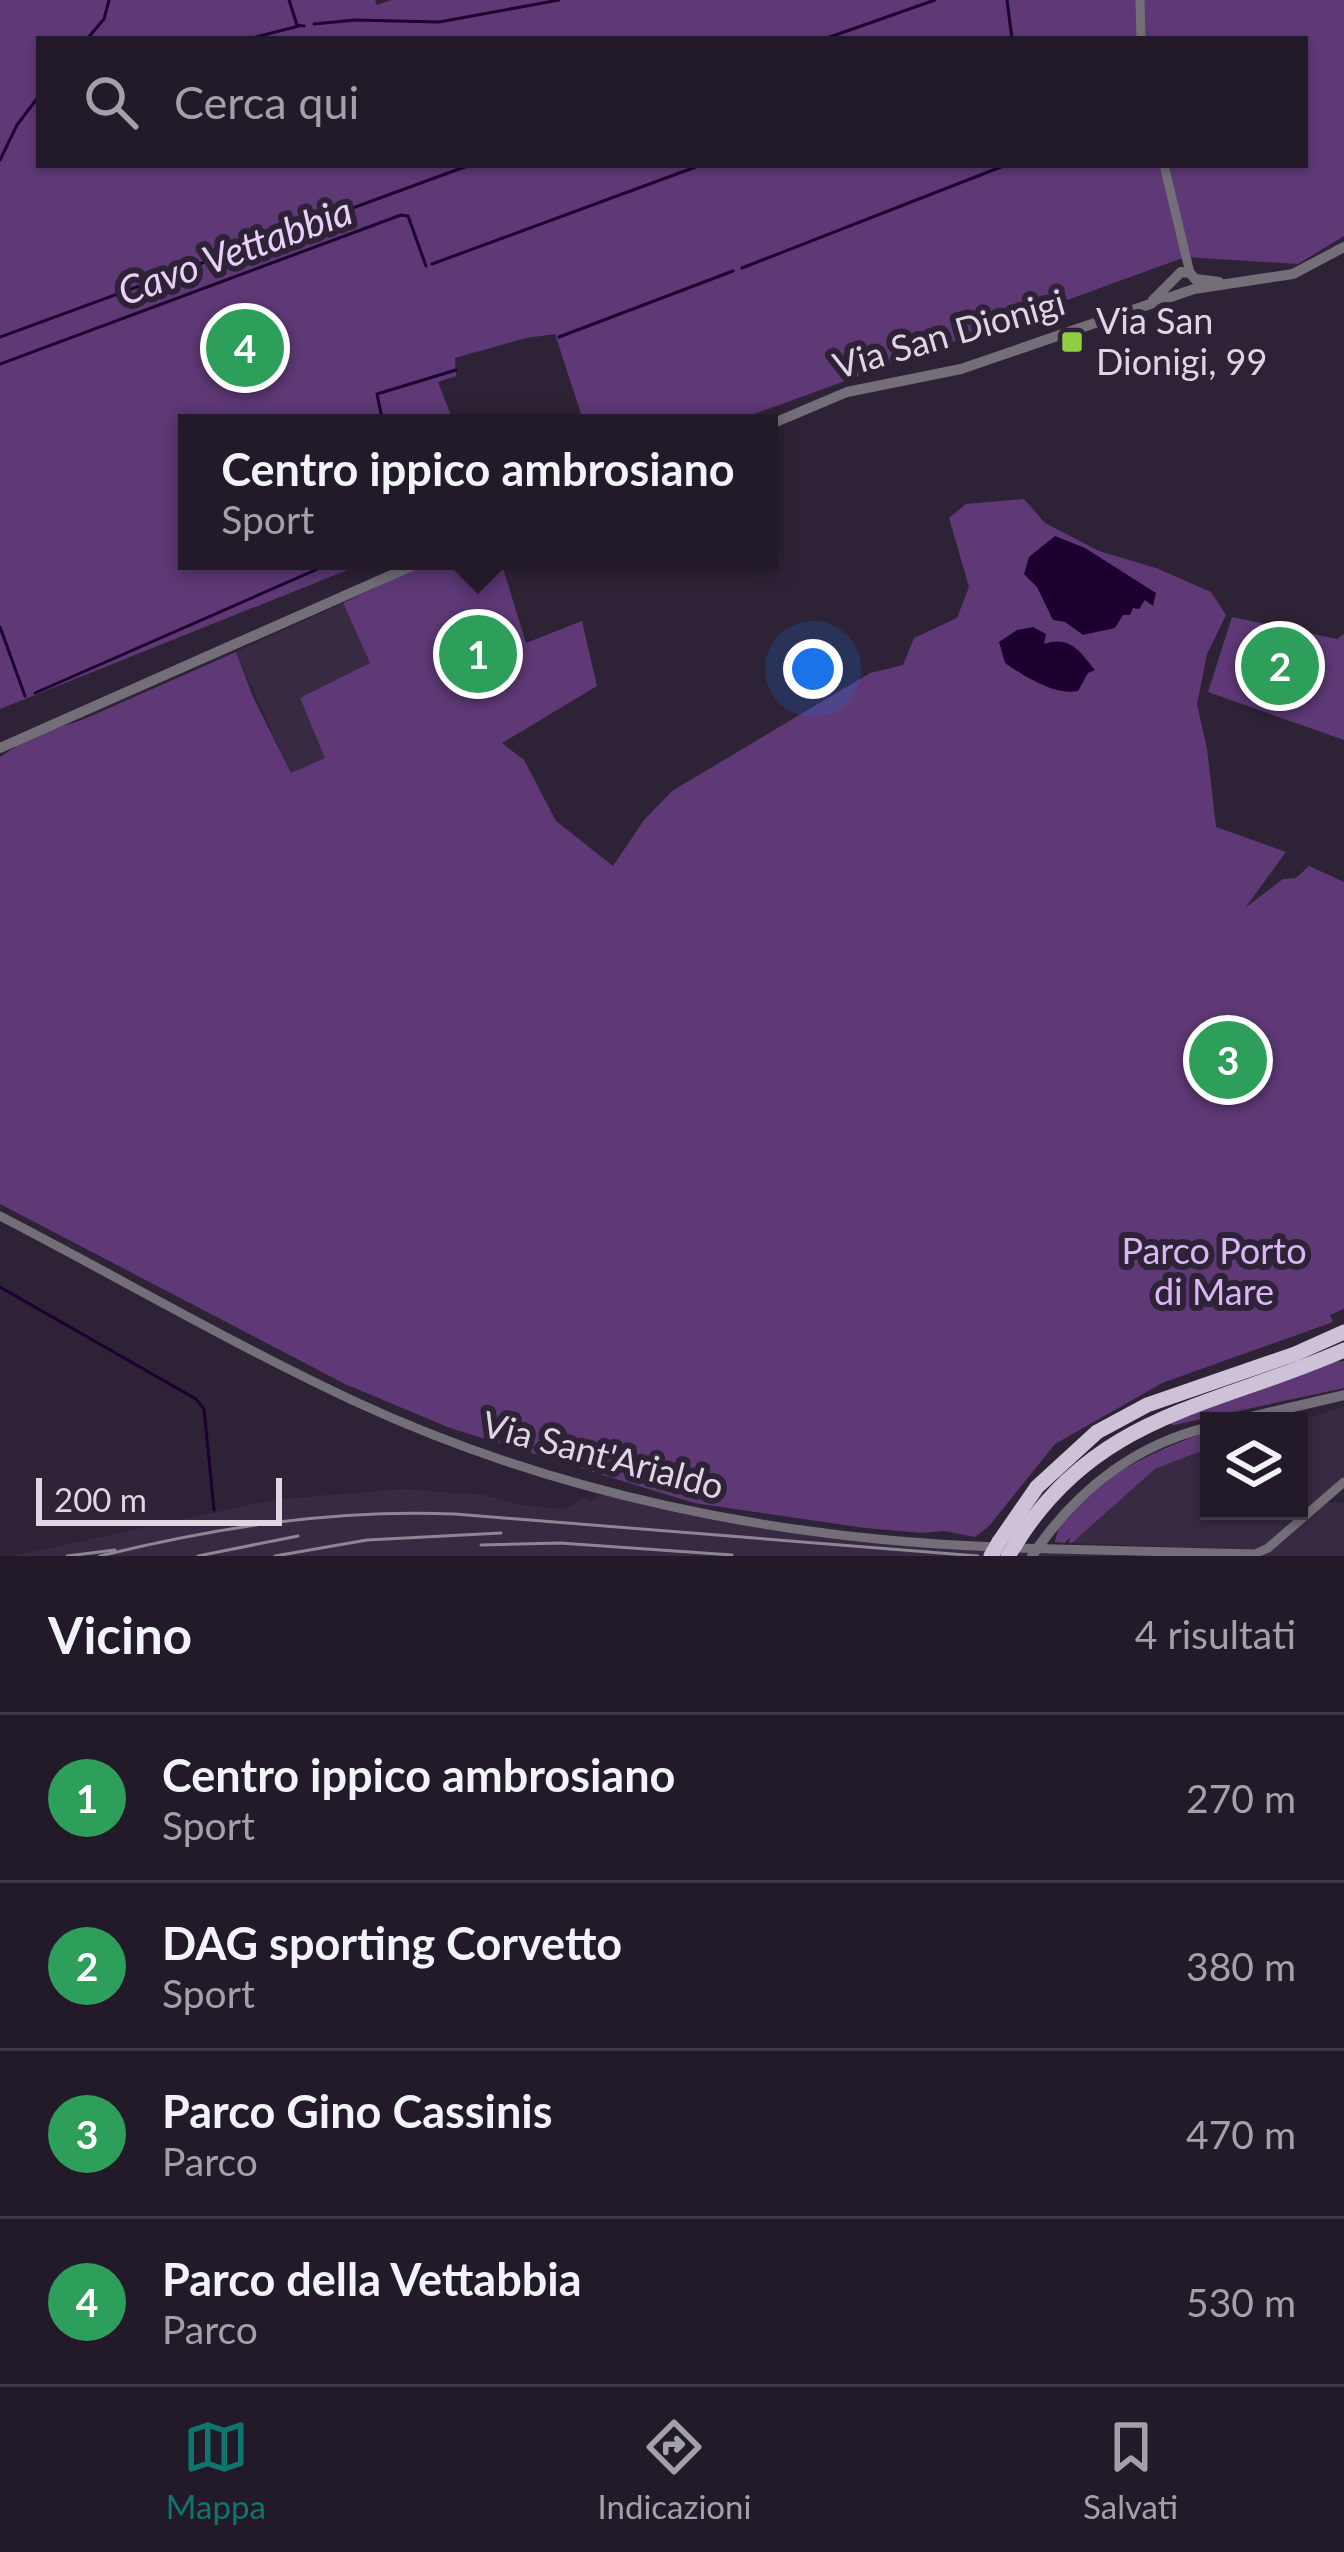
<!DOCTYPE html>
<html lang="it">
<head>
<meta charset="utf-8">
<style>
  body { margin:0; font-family:Lato,sans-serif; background:#2a2330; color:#f1f3f6 }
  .controls { position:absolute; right:36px; bottom:36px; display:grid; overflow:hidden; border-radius:0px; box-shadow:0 3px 9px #0004 }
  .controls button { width:108px; height:108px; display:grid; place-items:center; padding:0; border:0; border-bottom:3px solid #3f3845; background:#221a28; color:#f1f3f6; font:60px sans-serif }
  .scale { position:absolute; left:36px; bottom:30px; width:246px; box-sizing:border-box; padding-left:12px; border:6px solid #ded7e3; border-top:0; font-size:33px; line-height:42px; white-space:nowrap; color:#ded7e3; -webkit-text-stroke:9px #2e2336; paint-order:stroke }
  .you { position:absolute; left:813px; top:669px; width:42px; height:42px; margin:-30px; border:9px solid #fff; border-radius:50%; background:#1a73e8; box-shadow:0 0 0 18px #1a73e833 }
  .badge { display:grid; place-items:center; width:78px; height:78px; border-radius:50%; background:#0f766e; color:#fff; font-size:39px; font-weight:700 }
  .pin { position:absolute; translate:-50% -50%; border:6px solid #fff; box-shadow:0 3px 12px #0006 }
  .popup { position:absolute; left:178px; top:414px; width:600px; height:156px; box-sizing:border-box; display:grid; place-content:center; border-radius:0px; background:#221a28; filter:drop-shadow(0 3px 9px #0005); font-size:39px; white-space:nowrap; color:#a2a1a8 }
  .popup b { font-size:45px; color:#f1f3f6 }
  .popup::after { content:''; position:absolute; left:50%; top:100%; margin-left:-24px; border:24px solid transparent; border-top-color:#221a28 }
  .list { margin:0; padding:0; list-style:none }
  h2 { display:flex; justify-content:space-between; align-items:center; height:156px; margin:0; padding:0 48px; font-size:51px }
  h2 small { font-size:39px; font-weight:400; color:#a2a1a8 }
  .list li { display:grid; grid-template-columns:78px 1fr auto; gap:36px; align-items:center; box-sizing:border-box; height:168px; padding:0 48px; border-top:3px solid #3f3845 }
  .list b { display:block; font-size:45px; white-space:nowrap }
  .list p { margin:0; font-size:39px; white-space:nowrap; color:#a2a1a8 }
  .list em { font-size:39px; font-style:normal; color:#a2a1a8 }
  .icon { flex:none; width:66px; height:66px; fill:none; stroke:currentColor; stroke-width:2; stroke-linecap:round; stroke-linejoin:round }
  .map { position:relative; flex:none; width:1344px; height:1556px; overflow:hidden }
  .search { position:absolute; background:#221a28; box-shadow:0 3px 9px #0004; left:36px; right:36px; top:36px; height:132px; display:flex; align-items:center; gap:30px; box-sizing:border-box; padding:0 42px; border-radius:0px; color:#a2a1a8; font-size:45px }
  .sheet { height:828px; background:#221a28 }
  nav { display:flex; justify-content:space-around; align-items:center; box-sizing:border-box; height:168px; border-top:3px solid #3f3845; background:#221a28; font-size:33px; color:#a2a1a8 }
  nav a { display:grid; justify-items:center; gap:6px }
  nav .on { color:#0f766e }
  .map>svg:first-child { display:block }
  .built { fill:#382a42 }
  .green { fill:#5e3976; fill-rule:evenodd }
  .water { fill:#1e0030 }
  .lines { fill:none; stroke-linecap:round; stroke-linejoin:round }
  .stream { stroke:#1e0030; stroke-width:3 }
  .minor { stroke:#736e77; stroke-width:9 }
  .tertiary { stroke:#736e77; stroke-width:10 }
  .trunk { stroke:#cec2d8; stroke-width:15 }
  .rail { stroke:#8e8695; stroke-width:3 }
  .tertiary-bridge { stroke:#736e77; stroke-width:10 }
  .trunk-bridge { stroke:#cec2d8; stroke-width:15 }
  .poi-dot { fill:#8fcd42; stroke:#2e2336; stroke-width:4.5 }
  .labels { text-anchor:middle; stroke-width:12; stroke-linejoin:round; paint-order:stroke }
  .poi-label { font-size:36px; fill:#ded7e3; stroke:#2e2336; text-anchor:start }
  .street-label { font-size:36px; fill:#ded7e3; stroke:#2e2336 }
  .park-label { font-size:36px; fill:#dab7f4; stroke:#2e2336 }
  .water-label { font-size:39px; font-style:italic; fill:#e7d0f9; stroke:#2e2336 }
</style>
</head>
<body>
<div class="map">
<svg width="1344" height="1556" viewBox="0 0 1344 1556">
  <rect width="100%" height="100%" fill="#2e2336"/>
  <!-- built -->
  <g class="built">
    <path d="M 343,603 L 370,663 L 325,758 L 291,774 L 236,652 Z"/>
    <path d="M 1344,1407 L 1344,1477 L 1258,1550 L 1072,1543 L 1155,1469 L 1209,1448 L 1209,1511 L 1299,1511 L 1297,1421 Z"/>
    <path d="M 401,1489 L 484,1495 L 520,1505 L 565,1509 L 583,1498 L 592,1501 L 607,1492 L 911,1546 L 1136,1556 L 13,1556 L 272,1500 Z"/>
    <path d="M 1327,1502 L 1344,1503 L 1344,1556 L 1264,1556 Z"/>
  </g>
  <!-- green -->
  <g class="green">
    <path d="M 0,0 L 375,0 L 377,5 L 391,0 L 1344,0 L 1344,236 L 1298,264 L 1185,257 L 730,423 L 584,423 L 555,334 L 526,338 L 455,358 L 456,376 L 438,382 L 454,423 L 187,423 L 187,561 L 370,561 L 0,709 ZM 39,39 L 1305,39 L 1305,165 L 39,165 Z"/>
    <path d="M 1024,499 L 1045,523 L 1099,551 L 1156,568 L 1211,592 L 1226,615 L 1207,654 L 1197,704 L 1207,749 L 1216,827 L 1286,852 L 1245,908 L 1283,879 L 1296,878 L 1309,866 L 1344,882 L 1344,1309 L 1330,1315 L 1333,1322 L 1162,1383 L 1055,1444 L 989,1526 L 975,1537 L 944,1531 L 922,1533 L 865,1528 L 694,1503 L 450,1428 L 345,1384 L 0,1204 L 0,757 L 31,736 L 82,720 L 236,652 L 253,697 L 291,773 L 325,758 L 300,698 L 370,663 L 343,603 L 431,561 L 513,561 L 502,565 L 526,643 L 582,621 L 597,686 L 502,743 L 524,760 L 556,821 L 613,866 L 644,820 L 672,791 L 870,673 L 903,665 L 914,638 L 957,618 L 969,587 L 949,518 L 966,504 Z"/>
    <path d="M 1232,617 L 1337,639 L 1344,634 L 1344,740 L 1208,692 Z"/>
    <path d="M 1344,1361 L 1344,1388 L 1174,1425 L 1165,1422 L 1329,1362 Z"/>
    <path d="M 1209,1431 L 1209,1448 L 1155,1469 L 1072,1543 L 1069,1543 L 1070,1537 L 1065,1543 L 1055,1542 C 1062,1490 1165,1446 1209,1431 Z"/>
  </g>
  <!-- water -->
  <g class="water">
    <path d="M 1055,536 L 1085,548 L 1156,593 L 1153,606 L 1145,600 L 1139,609 L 1133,608 L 1130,615 L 1123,615 L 1115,628 L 1083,635 L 1065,622 L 1053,620 L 1037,587 L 1024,574 L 1029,557 Z"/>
    <path d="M 1033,627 L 1046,634 L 1044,644 C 1071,635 1080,652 1095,670 L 1088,673 L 1078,691 C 1054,696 1024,676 1005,663 L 999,642 L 1017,630 Z"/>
  </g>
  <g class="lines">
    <!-- stream -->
    <g class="stream">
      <path d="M 289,0 L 297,25 L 304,26"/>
      <path d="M 1007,0 L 1012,39"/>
      <path d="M 314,24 L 355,20 L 439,22 L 559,0"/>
      <path d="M 87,39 L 104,19 L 109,0"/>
      <path d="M 248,39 L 299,26"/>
      <path d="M 824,39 L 935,0"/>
      <path d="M 0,160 L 17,125 L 39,96"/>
      <path d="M 432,264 L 701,165"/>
      <path d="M 742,268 L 1006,165"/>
      <path d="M 0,337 L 470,165"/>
      <path d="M 559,337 L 733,271"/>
      <path d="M 0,364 L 401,215 L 408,216 L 426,266"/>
      <path d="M 383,423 L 377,394 L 456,370"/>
      <path d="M 0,627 L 25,696"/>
      <path d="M 35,693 L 336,561"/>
      <path d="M 0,1287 L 196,1399 L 204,1409 L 214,1510"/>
    </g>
    <!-- minor -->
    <g class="minor">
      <path d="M 1140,0 L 1141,39"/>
      <path d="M 1164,165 L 1190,273"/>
      <path d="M 0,1216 C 118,1277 234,1345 354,1401 C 554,1494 777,1539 996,1547"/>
      <path d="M 1013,1548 L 1255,1554 L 1268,1548 L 1344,1482"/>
    </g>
    <!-- tertiary -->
    <g class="tertiary">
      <path d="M 1153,300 L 1181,272 L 1190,273 L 1195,279 L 1219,282"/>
      <path d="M 769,425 L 847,392 L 961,369 L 1194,289 L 1293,274 L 1344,247"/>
      <path d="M 0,748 L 423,561"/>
      <path d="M 1233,1421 L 1344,1395"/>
      <path d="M 1039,1546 C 1081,1487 1138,1444 1209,1427"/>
    </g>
    <!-- trunk -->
    <g class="trunk">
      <path d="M 999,1542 L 1037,1487 L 1097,1432 L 1147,1405 L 1295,1354 L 1344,1332"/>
      <path d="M 1015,1545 C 1096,1413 1215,1407 1344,1350"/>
    </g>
    <!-- rail -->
    <g class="rail">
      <path d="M 481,1545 L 560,1543 L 732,1555"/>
      <path d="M 67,1556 L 115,1550"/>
      <path d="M 100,1556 C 218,1527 334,1509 455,1514 L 978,1556"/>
      <path d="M 198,1556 L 298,1536"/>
      <path d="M 275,1556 L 367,1540 L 501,1533"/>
    </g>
    <!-- tertiary-bridge -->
    <path class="tertiary-bridge" d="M 1032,1556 L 1039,1546"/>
    <!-- trunk-bridge -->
    <g class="trunk-bridge">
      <path d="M 991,1556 L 999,1542"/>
      <path d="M 1008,1556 L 1015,1545"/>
    </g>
  </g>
  <!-- markers -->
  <rect class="poi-dot" x="1060" y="330" width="24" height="24" rx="6"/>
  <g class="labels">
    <!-- poi labels -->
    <g class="poi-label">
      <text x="1096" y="334">Via San<tspan x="1096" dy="41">Dionigi, 99</tspan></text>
    </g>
    <!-- street labels -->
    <g class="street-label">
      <text transform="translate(949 334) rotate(-16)" y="13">Via San Dionigi</text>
      <text transform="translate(603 1455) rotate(15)" y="13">Via Sant'Arialdo</text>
    </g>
    <!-- park labels -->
    <g class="park-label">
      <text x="1214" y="1264">Parco Porto<tspan x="1214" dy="41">di Mare</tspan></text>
    </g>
    <!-- water labels -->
    <g class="water-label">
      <text transform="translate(235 251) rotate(-20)" y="14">Cavo Vettabbia</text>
    </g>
  </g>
</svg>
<div class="controls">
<button><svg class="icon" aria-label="layers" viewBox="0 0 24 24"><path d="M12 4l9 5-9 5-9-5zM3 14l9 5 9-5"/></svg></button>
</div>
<div class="scale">200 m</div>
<div class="you"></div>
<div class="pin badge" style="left:478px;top:654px;background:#2e9e5b">1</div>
<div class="popup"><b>Centro ippico ambrosiano</b>Sport</div>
<div class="pin badge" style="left:1280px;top:666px;background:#2e9e5b">2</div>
<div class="pin badge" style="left:1228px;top:1060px;background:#2e9e5b">3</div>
<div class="pin badge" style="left:245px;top:348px;background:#2e9e5b">4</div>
<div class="search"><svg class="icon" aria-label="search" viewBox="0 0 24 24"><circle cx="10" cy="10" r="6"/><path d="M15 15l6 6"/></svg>Cerca qui</div>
</div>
<section class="sheet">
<h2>Vicino<small>4 risultati</small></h2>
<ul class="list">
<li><span class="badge" style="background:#2e9e5b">1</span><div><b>Centro ippico ambrosiano</b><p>Sport</p></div><em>270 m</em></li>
<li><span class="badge" style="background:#2e9e5b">2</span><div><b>DAG sporting Corvetto</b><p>Sport</p></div><em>380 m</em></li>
<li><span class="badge" style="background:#2e9e5b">3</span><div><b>Parco Gino Cassinis</b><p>Parco</p></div><em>470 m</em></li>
<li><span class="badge" style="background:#2e9e5b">4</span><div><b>Parco della Vettabbia</b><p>Parco</p></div><em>530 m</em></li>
</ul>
</section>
<nav>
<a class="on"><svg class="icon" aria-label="map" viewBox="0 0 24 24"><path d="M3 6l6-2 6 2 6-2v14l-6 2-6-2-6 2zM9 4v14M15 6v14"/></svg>Mappa</a>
<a><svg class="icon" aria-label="directions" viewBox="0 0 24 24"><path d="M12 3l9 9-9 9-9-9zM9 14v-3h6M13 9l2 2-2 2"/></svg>Indicazioni</a>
<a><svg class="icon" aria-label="saved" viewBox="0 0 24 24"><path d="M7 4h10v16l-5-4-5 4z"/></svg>Salvati</a>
</nav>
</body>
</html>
